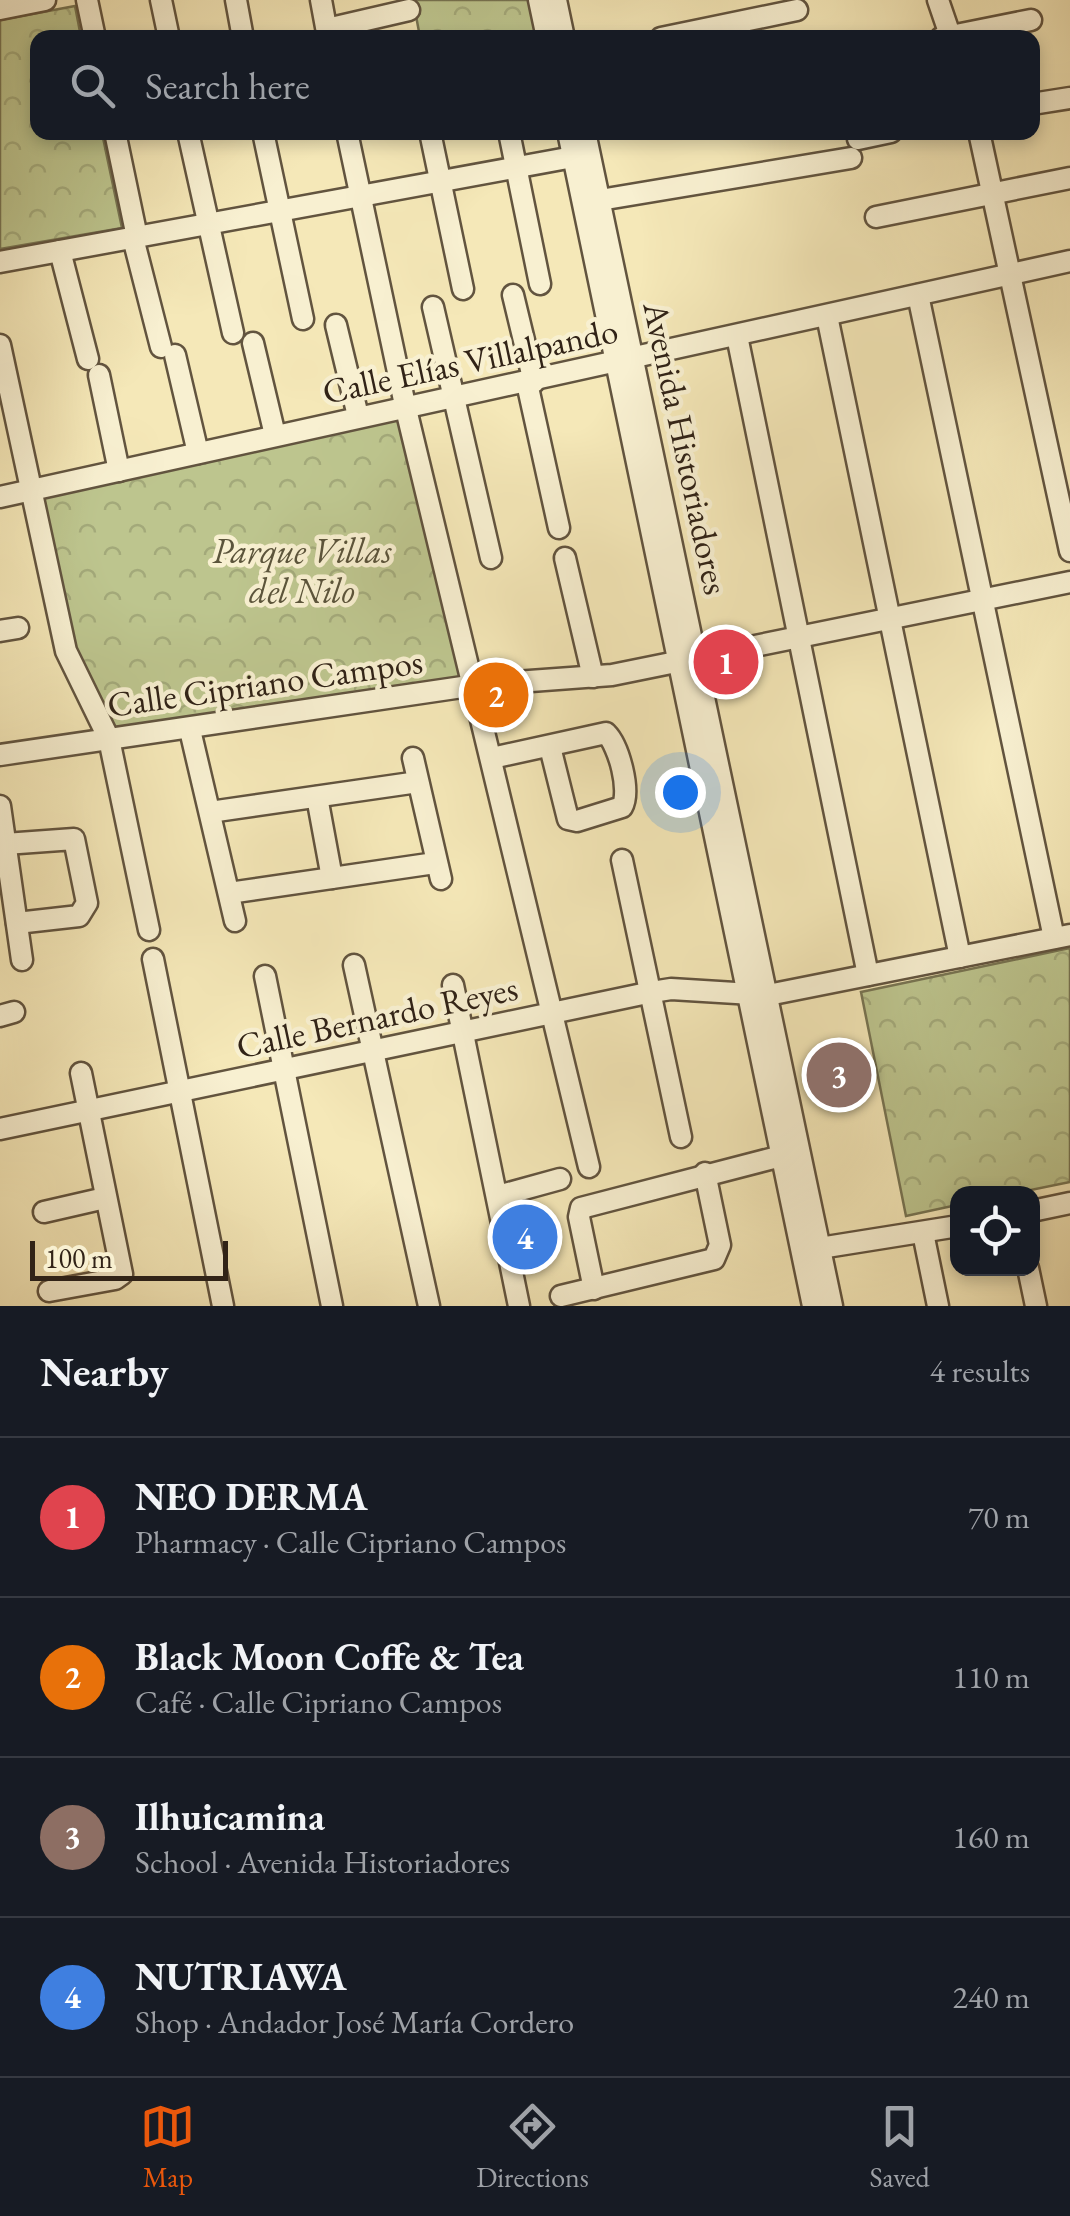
<!DOCTYPE html>
<html lang="en">
<head>
<meta charset="utf-8">
<style>
  body { margin:0; font-family:"EB Garamond",serif; background:#242831; color:#f1f3f6 }
  .controls { position:absolute; right:30px; bottom:30px; display:grid; overflow:hidden; border-radius:20px; box-shadow:0 5px 15px #0003 }
  .controls button { width:90px; height:90px; display:grid; place-items:center; padding:0; border:0; border-bottom:2px solid #363941; background:#171b24; color:#f1f3f6; font:50px sans-serif }
  .scale { position:absolute; left:30px; bottom:25px; width:198px; box-sizing:border-box; padding-left:10px; border:5px solid #312317; border-top:0; font-size:28px; line-height:35px; white-space:nowrap; color:#312317; -webkit-text-stroke:8px #f8f0d1; paint-order:stroke }
  .you { position:absolute; left:680px; top:792px; width:35px; height:35px; margin:-25px; border:8px solid #fff; border-radius:50%; background:#1a73e8; box-shadow:0 0 0 15px #1a73e833 }
  .badge { display:grid; place-items:center; width:65px; height:65px; border-radius:50%; background:#ea580c; color:#fff; font-size:32px; font-weight:700 }
  .pin { position:absolute; translate:-50% -50%; border:5px solid #fff; box-shadow:0 2px 10px #0006 }
  .list { margin:0; padding:0; list-style:none }
  h2 { display:flex; justify-content:space-between; align-items:center; height:130px; margin:0; padding:0 40px; font-size:42px }
  h2 small { font-size:32px; font-weight:400; color:#9ea1a6 }
  .list li { display:grid; grid-template-columns:65px 1fr auto; gap:30px; align-items:center; box-sizing:border-box; height:160px; padding:0 40px; border-top:2px solid #363941 }
  .list b { display:block; font-size:38px; white-space:nowrap }
  .list p { margin:0; font-size:32px; white-space:nowrap; color:#9ea1a6 }
  .list em { font-size:32px; font-style:normal; color:#9ea1a6 }
  .icon { flex:none; width:55px; height:55px; fill:none; stroke:currentColor; stroke-width:2; stroke-linecap:round; stroke-linejoin:round }
  .map { position:relative; flex:none; width:1070px; height:1306px; overflow:hidden }
  .search { position:absolute; background:#171b24; box-shadow:0 5px 15px #0003; left:30px; right:30px; top:30px; height:110px; display:flex; align-items:center; gap:25px; box-sizing:border-box; padding:0 35px; border-radius:20px; color:#9ea1a6; font-size:38px }
  .sheet { height:770px; background:#171b24 }
  nav { display:flex; justify-content:space-around; align-items:center; box-sizing:border-box; height:140px; border-top:2px solid #363941; background:#171b24; font-size:28px; color:#9ea1a6 }
  nav a { display:grid; justify-items:center; gap:5px }
  nav .on { color:#ea580c }
  .map>svg:first-child { display:block }
  .park { fill:url(#park-crowns); stroke:#777452; stroke-width:2.5 }
  .lines { fill:none; stroke-linecap:round; stroke-linejoin:round }
  .minor-casing { stroke:#62543f; stroke-width:25 }
  .minor { stroke:#f8f0d1; stroke-width:20 }
  .labels { text-anchor:middle; stroke-width:9; stroke-linejoin:round; paint-order:stroke }
  .street-label { font-size:35px; fill:#312317; stroke:#f8f0d1 }
  .park-label { font-size:35px; font-style:italic; fill:#5b543b; stroke:#f8f0d1 }
</style>
</head>
<body>
<div class="map">
<svg width="1070" height="1306" viewBox="0 0 1070 1306">
  <defs>
    <pattern id="park-crowns" width="20" height="18" patternUnits="userSpaceOnUse" patternTransform="scale(2.5)"><rect width="20" height="18" fill="#bdc58e"/><path d="M2 6a3 3 0 1 1 6 0M12 15a3 3 0 1 1 6 0" fill="none" stroke="#a3a97a"/></pattern>
  </defs>
  <rect width="100%" height="100%" fill="#f5e8b8"/>
  <filter id="stains"><feTurbulence type="fractalNoise" baseFrequency=".002" numOctaves="4"/><feColorMatrix values="0 0 0 0 .2 0 0 0 0 .09 0 0 0 0 .02 0 0 0 .5 -.17"/></filter>
  <radialGradient id="worn" r=".72"><stop offset=".6" stop-color="#630" stop-opacity="0"/><stop offset="1" stop-color="#630" stop-opacity=".3"/></radialGradient>
  <!-- park -->
  <g class="park">
    <path d="M 413,0 L 532,0 L 540,37 L 420,37 Z"/>
    <path d="M 75,6 L 81,37 L 38,38 L 38,132 L 102,133 L 122,228 L 0,249 L 0,20 Z"/>
    <path d="M 401,416 L 469,681 L 111,734 L 72,663 L 34,493 Z"/>
    <path d="M 1070,948 L 1070,1182 L 1016,1193 L 958,1194 L 957,1205 L 906,1216 L 861,992 Z"/>
  </g>
  <g class="lines">
    <defs>
      <g id="minor">
        <path d="M 87,0 L 95,38"/>
        <path d="M 161,0 L 169,38"/>
        <path d="M 236,0 L 243,38"/>
        <path d="M 321,0 L 328,38"/>
        <path d="M 539,0 L 547,38"/>
        <path d="M 556,0 L 564,38"/>
        <path d="M 938,0 L 951,38"/>
        <path d="M 0,9 L 45,0"/>
        <path d="M 327,29 L 409,10"/>
        <path d="M 661,38 L 797,10"/>
        <path d="M 941,38 L 1031,20"/>
        <path d="M 1032,104 L 1070,98"/>
        <path d="M 115,132 L 137,237"/>
        <path d="M 188,132 L 233,333"/>
        <path d="M 263,132 L 303,319"/>
        <path d="M 347,132 L 405,405 L 589,1167"/>
        <path d="M 430,132 L 463,289"/>
        <path d="M 509,132 L 540,284"/>
        <path d="M 568,132 L 813,1306"/>
        <path d="M 585,132 L 832,1306"/>
        <path d="M 979,132 L 1070,551"/>
        <path d="M 858,139 L 891,132"/>
        <path d="M 600,200 L 851,158"/>
        <path d="M 876,217 L 1070,178"/>
        <path d="M 133,238 L 161,347"/>
        <path d="M 60,251 L 88,359"/>
        <path d="M 0,262 L 584,155"/>
        <path d="M 513,295 L 534,382"/>
        <path d="M 918,295 L 1054,938"/>
        <path d="M 433,307 L 491,558"/>
        <path d="M 827,316 L 960,957"/>
        <path d="M 336,325 L 358,416"/>
        <path d="M 737,336 L 868,975"/>
        <path d="M 253,343 L 275,435"/>
        <path d="M 0,345 L 66,651 L 109,739 L 149,930"/>
        <path d="M 175,355 L 198,453"/>
        <path d="M 99,375 L 119,471"/>
        <path d="M 527,383 L 559,528"/>
        <path d="M 0,497 L 1070,261"/>
        <path d="M 565,558 L 593,677"/>
        <path d="M 0,631 L 18,628"/>
        <path d="M 190,730 L 235,921"/>
        <path d="M 0,755 L 476,685 L 612,675 L 1070,582"/>
        <path d="M 413,758 L 441,879"/>
        <path d="M 492,758 L 606,733 C 619,746 631,791 622,807 L 577,821 L 568,819 L 550,747"/>
        <path d="M 317,797 L 332,878"/>
        <path d="M 0,806 L 22,960"/>
        <path d="M 210,812 L 418,782"/>
        <path d="M 5,844 L 74,839 L 87,903 L 79,916 L 17,923"/>
        <path d="M 622,860 L 681,1137"/>
        <path d="M 229,893 L 435,863"/>
        <path d="M 153,959 L 223,1306"/>
        <path d="M 354,965 L 429,1306"/>
        <path d="M 265,976 L 332,1306"/>
        <path d="M 453,985 L 519,1306"/>
        <path d="M 0,1016 L 14,1012"/>
        <path d="M 0,1129 L 652,992 L 671,989 L 768,995 L 1070,935"/>
        <path d="M 498,1196 L 560,1179"/>
        <path d="M 1032,1211 L 1070,1203"/>
        <path d="M 44,1212 L 105,1198"/>
        <path d="M 923,1233 L 938,1306"/>
        <path d="M 820,1248 L 958,1226"/>
        <path d="M 1028,1268 L 1036,1306"/>
        <path d="M 594,1289 L 579,1217 L 581,1208 L 793,1153"/>
        <path d="M 49,1291 L 115,1279 L 122,1274 L 81,1073"/>
        <path d="M 561,1296 L 714,1259 L 720,1245 L 705,1173"/>
      </g>
    </defs>
    <!-- minor casing -->
    <use href="#minor" class="minor-casing"/>
    <!-- minor -->
    <use href="#minor" class="minor"/>
  </g>
  <g class="labels">
    <!-- street labels -->
    <g class="street-label">
      <text transform="translate(470 361) rotate(-12)" y="12">Calle Elías Villalpando</text>
      <text transform="translate(686 448) rotate(78)" y="12">Avenida Historiadores</text>
      <text transform="translate(265 683) rotate(-8)" y="12">Calle Cipriano Campos</text>
      <text transform="translate(377 1017) rotate(-12)" y="12">Calle Bernardo Reyes</text>
    </g>
    <!-- park labels -->
    <g class="park-label">
      <text x="302" y="563">Parque Villas<tspan x="302" dy="40">del Nilo</tspan></text>
    </g>
  </g>
  <rect width="100%" height="100%" filter="url(#stains)"/>
  <rect width="100%" height="100%" fill="url(#worn)"/>
</svg>
<div class="controls">
<button><svg class="icon" aria-label="locate" viewBox="0 0 24 24"><circle cx="12" cy="12" r="6"/><path d="M12 2v4M12 18v4M2 12h4M18 12h4"/></svg></button>
</div>
<div class="scale">100 m</div>
<div class="you"></div>
<div class="pin badge" style="left:726px;top:662px;background:#e0444e">1</div>
<div class="pin badge" style="left:496px;top:695px;background:#e8710a">2</div>
<div class="pin badge" style="left:839px;top:1075px;background:#8d6e63">3</div>
<div class="pin badge" style="left:525px;top:1237px;background:#3f7fe0">4</div>
<div class="search"><svg class="icon" aria-label="search" viewBox="0 0 24 24"><circle cx="10" cy="10" r="6"/><path d="M15 15l6 6"/></svg>Search here</div>
</div>
<section class="sheet">
<h2>Nearby<small>4 results</small></h2>
<ul class="list">
<li><span class="badge" style="background:#e0444e">1</span><div><b>NEO DERMA</b><p>Pharmacy · Calle Cipriano Campos</p></div><em>70 m</em></li>
<li><span class="badge" style="background:#e8710a">2</span><div><b>Black Moon Coffe &amp; Tea</b><p>Café · Calle Cipriano Campos</p></div><em>110 m</em></li>
<li><span class="badge" style="background:#8d6e63">3</span><div><b>Ilhuicamina</b><p>School · Avenida Historiadores</p></div><em>160 m</em></li>
<li><span class="badge" style="background:#3f7fe0">4</span><div><b>NUTRIAWA</b><p>Shop · Andador José María Cordero</p></div><em>240 m</em></li>
</ul>
</section>
<nav>
<a class="on"><svg class="icon" aria-label="map" viewBox="0 0 24 24"><path d="M3 6l6-2 6 2 6-2v14l-6 2-6-2-6 2zM9 4v14M15 6v14"/></svg>Map</a>
<a><svg class="icon" aria-label="directions" viewBox="0 0 24 24"><path d="M12 3l9 9-9 9-9-9zM9 14v-3h6M13 9l2 2-2 2"/></svg>Directions</a>
<a><svg class="icon" aria-label="saved" viewBox="0 0 24 24"><path d="M7 4h10v16l-5-4-5 4z"/></svg>Saved</a>
</nav>
</body>
</html>
